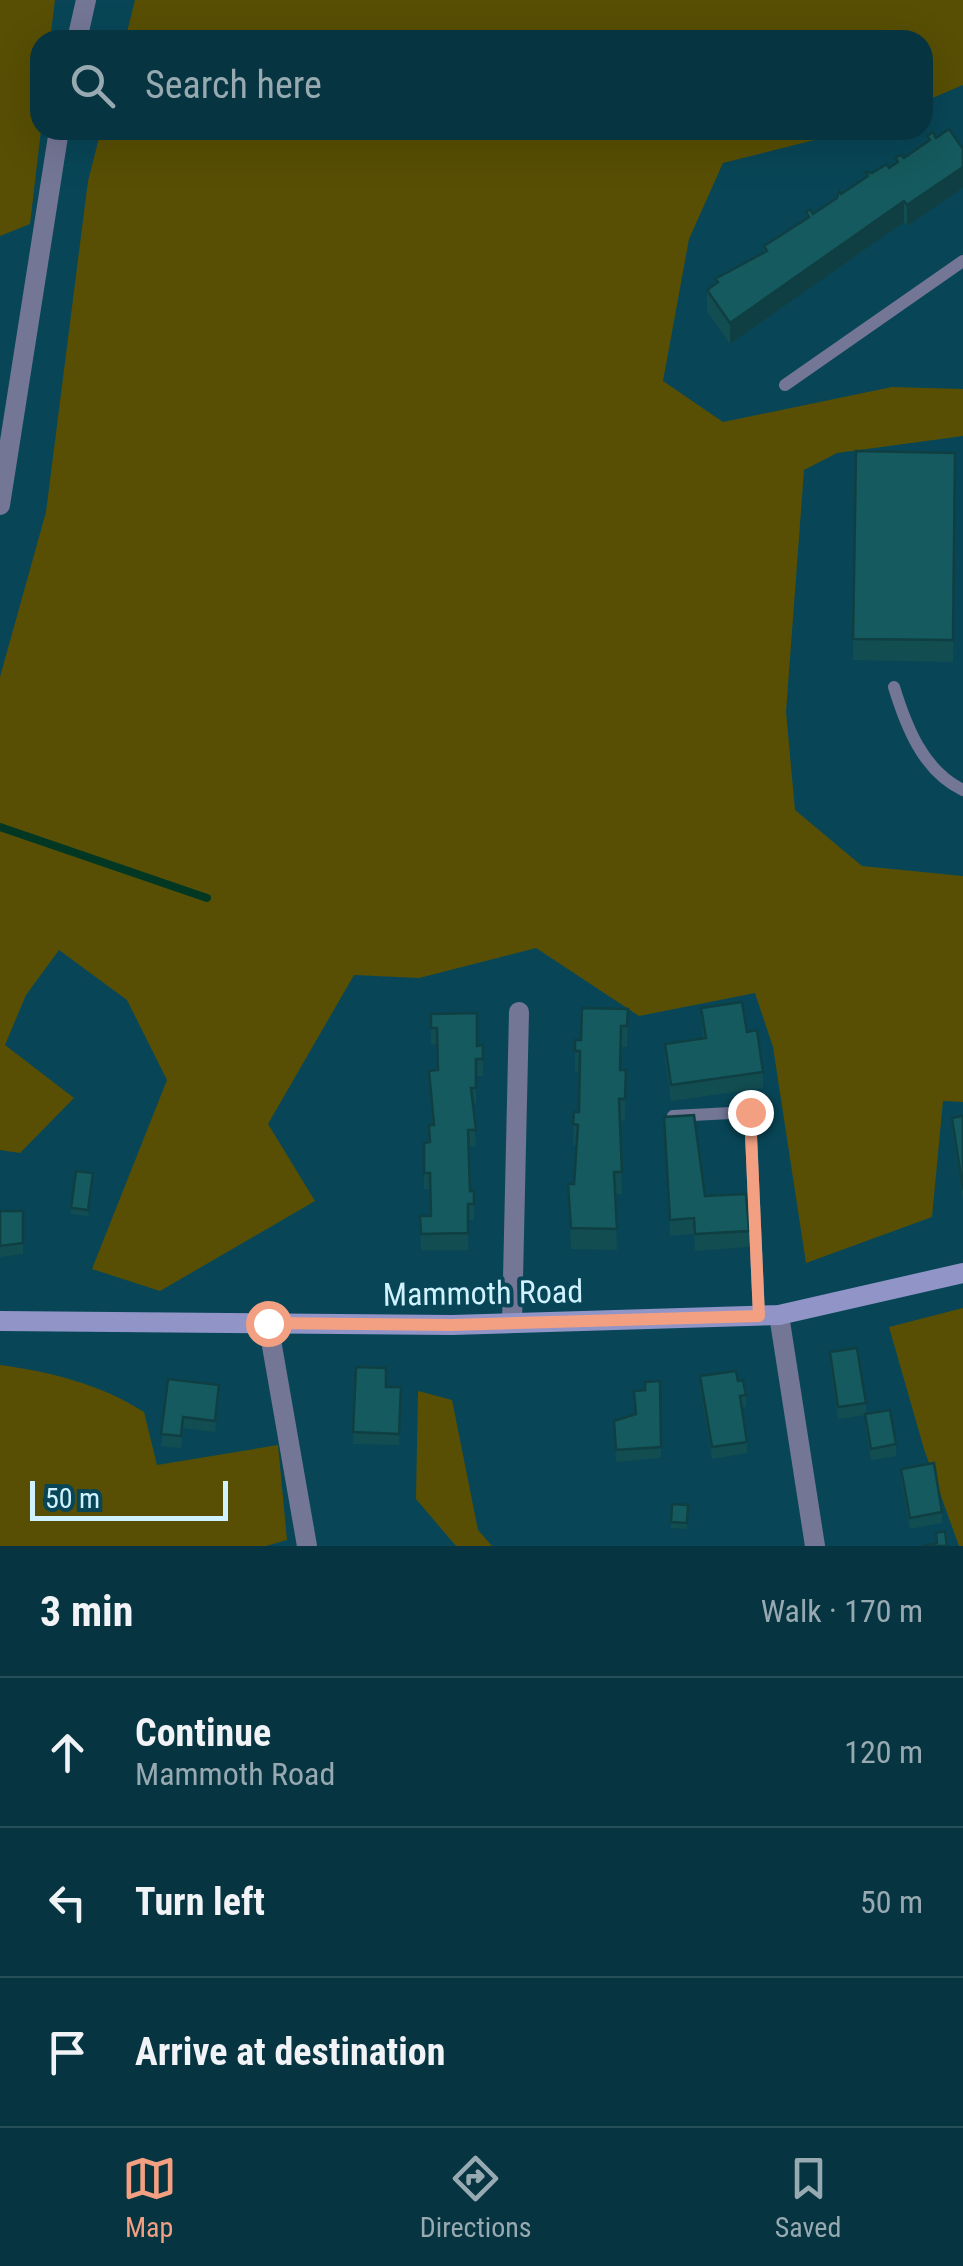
<!DOCTYPE html>
<html lang="en">
<head>
<meta charset="utf-8">
<style>
  body { margin:0; font-family:"Roboto Condensed",sans-serif; background:#143f4c; color:#f1f3f6 }
  .scale { position:absolute; left:30px; bottom:25px; width:198px; box-sizing:border-box; padding-left:10px; border:5px solid #cff2fe; border-top:0; font-size:28px; line-height:35px; white-space:nowrap; color:#cff2fe; -webkit-text-stroke:8px #084657; paint-order:stroke }
  .stop { position:absolute; width:30px; height:30px; margin:-22px; border:8px solid #f2a081; border-radius:50%; background:#fff }
  .stop.end { background:#f2a081; border-color:#fff; box-shadow:0 2px 10px #0008 }
  .list { margin:0; padding:0; list-style:none }
  h2 { display:flex; justify-content:space-between; align-items:center; height:130px; margin:0; padding:0 40px; font-size:42px }
  h2 small { font-size:32px; font-weight:400; color:#98aab1 }
  .list li { display:grid; grid-template-columns:65px 1fr auto; gap:30px; align-items:center; box-sizing:border-box; height:150px; padding:0 40px; border-top:2px solid #274f5a }
  .list b { display:block; font-size:38px; white-space:nowrap }
  .list p { margin:0; font-size:32px; white-space:nowrap; color:#98aab1 }
  .list em { font-size:32px; font-style:normal; color:#98aab1 }
  .icon { flex:none; width:55px; height:55px; fill:none; stroke:currentColor; stroke-width:2; stroke-linecap:round; stroke-linejoin:round }
  .map { position:relative; flex:none; width:963px; height:1546px; overflow:hidden }
  .search { position:absolute; background:#063441; box-shadow:0 10px 40px #0002; left:30px; right:30px; top:30px; height:110px; display:flex; align-items:center; gap:25px; box-sizing:border-box; padding:0 35px; border-radius:30px; color:#98aab1; font-size:38px }
  .sheet { height:580px; background:#063441 }
  nav { display:flex; justify-content:space-around; align-items:center; box-sizing:border-box; height:140px; border-top:2px solid #274f5a; background:#063441; font-size:28px; color:#98aab1 }
  nav a { display:grid; justify-items:center; gap:5px }
  nav .on { color:#f2a081 }
  .map>svg:first-child { display:block }
  .green { fill:#584f04 }
  .lines { fill:none; stroke-linecap:round; stroke-linejoin:round }
  .stream { stroke:#023823; stroke-width:8 }
  .service { stroke:#747696; stroke-width:12 }
  .minor { stroke:#747696; stroke-width:20 }
  .secondary { stroke:#9194c7; stroke-width:20 }
  .wall { fill:#124d51 }
  .shaded-wall { fill:#0f3f42 }
  .building { fill:#155a5e; stroke:#0f3f42; stroke-width:2.5 }
  .route { stroke:#f2a081; stroke-width:12 }
  .labels { text-anchor:middle; stroke-width:8; stroke-linejoin:round; paint-order:stroke }
  .street-label { font-size:32px; fill:#cff2fe; stroke:#084657 }
</style>
</head>
<body>
<div class="map">
<svg width="963" height="1546" viewBox="0 0 963 1546">
  <rect width="100%" height="100%" fill="#084657"/>
  <!-- green -->
  <g class="green">
    <path d="M 0,0 L 55,0 L 50,40 L 40,40 L 41,130 L 30,224 L 0,236 Z"/>
    <path d="M 135,0 L 963,0 L 963,85 L 923,102 L 923,40 L 125,40 Z"/>
    <path d="M 101,130 L 854,130 L 723,163 L 689,239 L 663,381 L 723,422 L 892,387 L 963,389 L 963,436 L 837,453 L 804,470 L 786,712 L 795,810 L 862,866 L 963,876 L 963,1102 L 943,1101 L 932,1217 L 806,1263 L 773,1047 L 755,993 L 639,1016 L 536,948 L 419,978 L 354,975 L 268,1124 L 315,1201 L 160,1291 L 92,1269 L 167,1080 L 127,1000 L 59,950 L 26,995 L 5,1045 L 74,1098 L 20,1153 L 0,1150 L 0,677 L 46,512 L 88,181 Z"/>
    <path d="M 963,1308 L 963,1546 L 959,1546 L 924,1449 L 889,1327 Z"/>
    <path d="M 0,1365 C 51,1372 100,1384 144,1412 L 157,1465 L 278,1445 L 287,1540 L 266,1546 L 0,1546 Z"/>
    <path d="M 418,1391 L 452,1400 L 478,1530 L 492,1546 L 456,1546 L 416,1499 Z"/>
  </g>
  <g class="lines">
    <!-- stream -->
    <path class="stream" d="M 0,827 L 207,898"/>
    <!-- service -->
    <g class="service">
      <path d="M 785,385 L 963,261"/>
      <path d="M 894,687 C 906,726 923,771 963,790"/>
      <path d="M 673,1116 L 750,1112 L 759,1316"/>
    </g>
    <!-- minor -->
    <g class="minor">
      <path d="M 77,40 L 86,0"/>
      <path d="M 0,505 L 59,130"/>
      <path d="M 779,1315 L 815,1546"/>
      <path d="M 268,1323 L 307,1546"/>
      <path d="M 512,1323 L 519,1012"/>
    </g>
    <!-- secondary -->
    <path class="secondary" d="M 0,1321 L 452,1325 L 779,1315 L 963,1273"/>
  </g>
  <!-- wall -->
  <g class="wall">
    <path d="M 927,136 L 936,138 L 963,149 L 963,188 L 907,226 L 904,222 L 730,344 L 707,311 L 707,290 L 715,284 L 715,279 L 764,253 L 764,246 L 806,219 L 806,212 L 813,214 L 865,178 L 865,172 L 872,173 L 889,168 L 895,163 L 895,158 L 904,158 L 927,142 Z"/>
    <path d="M 856,451 L 955,453 L 953,662 L 853,660 Z"/>
    <path d="M 701,1008 L 747,1032 L 763,1072 L 763,1088 L 671,1101 L 665,1060 L 665,1044 L 703,1038 Z"/>
    <path d="M 628,1009 L 627,1047 L 621,1047 L 620,1070 L 626,1070 L 625,1121 L 620,1120 L 622,1194 L 615,1194 L 617,1250 L 571,1249 L 568,1184 L 574,1184 L 577,1146 L 573,1145 L 574,1112 L 579,1112 L 580,1072 L 575,1072 L 575,1040 L 581,1040 Z"/>
    <path d="M 431,1014 L 477,1046 L 483,1045 L 483,1076 L 476,1076 L 476,1104 L 473,1104 L 476,1146 L 468,1146 L 470,1191 L 474,1191 L 474,1220 L 468,1220 L 468,1250 L 421,1250 L 420,1216 L 430,1216 L 430,1189 L 424,1189 L 424,1159 L 429,1142 L 432,1125 L 429,1071 L 438,1070 L 437,1044 L 431,1045 Z"/>
    <path d="M 963,1116 L 963,1201 L 952,1129 L 952,1118 Z"/>
    <path d="M 664,1117 L 705,1196 L 749,1231 L 749,1247 L 695,1251 L 694,1234 L 670,1236 Z"/>
    <path d="M 93,1179 L 88,1216 L 71,1214 L 71,1208 Z"/>
    <path d="M 0,1211 L 23,1211 L 23,1254 L 0,1257 Z"/>
    <path d="M 830,1352 L 866,1403 L 866,1414 L 896,1444 L 896,1456 L 871,1460 L 865,1425 L 865,1415 L 838,1419 L 830,1364 Z"/>
    <path d="M 356,1367 L 386,1387 L 401,1387 L 399,1445 L 353,1444 Z"/>
    <path d="M 700,1376 L 738,1381 L 746,1395 L 746,1407 L 741,1407 L 747,1442 L 747,1453 L 712,1459 L 700,1388 Z"/>
    <path d="M 168,1379 L 219,1396 L 215,1432 L 183,1428 L 181,1448 L 161,1446 Z"/>
    <path d="M 660,1381 L 661,1458 L 616,1462 L 614,1421 L 635,1414 L 634,1391 L 645,1390 Z"/>
    <path d="M 901,1469 L 942,1512 L 942,1523 L 910,1529 L 901,1480 Z"/>
    <path d="M 688,1505 L 687,1529 L 671,1528 L 671,1522 Z"/>
  </g>
  <!-- shaded-wall -->
  <g class="shaded-wall">
    <path d="M 963,167 L 963,188 L 907,226 L 907,205 Z"/>
    <path d="M 904,201 L 904,222 L 730,344 L 730,323 Z"/>
  </g>
  <!-- building -->
  <g class="building">
    <path d="M 949,129 L 963,149 L 963,167 L 907,205 L 904,201 L 730,323 L 707,290 L 718,282 L 715,279 L 767,251 L 764,246 L 809,217 L 806,212 L 810,209 L 813,214 L 837,198 L 839,191 L 841,194 L 868,176 L 865,172 L 872,173 L 887,164 L 889,168 L 898,162 L 895,158 L 901,155 L 904,158 L 930,140 L 927,136 L 933,132 L 936,138 Z"/>
    <path d="M 856,451 L 955,453 L 953,640 L 853,639 Z"/>
    <path d="M 742,1002 L 747,1032 L 757,1030 L 763,1072 L 671,1085 L 665,1044 L 706,1038 L 701,1008 Z"/>
    <path d="M 582,1008 L 628,1009 L 627,1026 L 621,1026 L 620,1070 L 626,1070 L 625,1099 L 619,1099 L 622,1172 L 614,1172 L 617,1229 L 571,1228 L 568,1184 L 574,1184 L 578,1125 L 573,1124 L 574,1112 L 579,1112 L 580,1051 L 575,1051 L 575,1040 L 581,1040 Z"/>
    <path d="M 477,1013 L 477,1046 L 483,1045 L 483,1059 L 476,1059 L 476,1088 L 471,1088 L 476,1130 L 468,1130 L 470,1191 L 474,1191 L 474,1204 L 468,1204 L 468,1233 L 421,1234 L 420,1216 L 431,1216 L 430,1173 L 424,1173 L 424,1143 L 430,1142 L 429,1125 L 434,1125 L 429,1071 L 438,1070 L 437,1028 L 431,1028 L 431,1014 Z"/>
    <path d="M 694,1115 L 705,1196 L 746,1194 L 749,1231 L 695,1234 L 694,1218 L 670,1220 L 664,1117 Z"/>
    <path d="M 963,1116 L 963,1190 L 952,1118 Z"/>
    <path d="M 76,1171 L 93,1173 L 88,1210 L 71,1208 Z"/>
    <path d="M 0,1211 L 23,1211 L 23,1243 L 0,1246 Z"/>
    <path d="M 857,1348 L 866,1403 L 838,1407 L 830,1352 Z"/>
    <path d="M 356,1367 L 386,1368 L 386,1387 L 401,1387 L 399,1434 L 353,1432 Z"/>
    <path d="M 736,1371 L 738,1381 L 743,1380 L 746,1395 L 740,1396 L 747,1442 L 712,1447 L 700,1376 Z"/>
    <path d="M 168,1379 L 219,1385 L 215,1421 L 183,1417 L 181,1436 L 161,1434 Z"/>
    <path d="M 660,1381 L 661,1447 L 616,1450 L 614,1421 L 636,1414 L 634,1391 L 645,1390 L 645,1382 Z"/>
    <path d="M 890,1410 L 896,1444 L 871,1449 L 865,1414 Z"/>
    <path d="M 934,1463 L 942,1512 L 910,1518 L 901,1469 Z"/>
    <path d="M 672,1504 L 688,1505 L 687,1523 L 671,1522 Z"/>
    <path d="M 945,1531 L 947,1546 L 923,1546 L 937,1543 L 936,1533 Z"/>
  </g>
  <g class="lines">
    <!-- route -->
    <path class="route" d="M 268,1323 L 452,1325 L 759,1316 L 750,1112"/>
  </g>
  <g class="labels">
    <!-- street labels -->
    <g class="street-label">
      <text transform="translate(483 1293) rotate(-1)" y="11">Mammoth Road</text>
    </g>
  </g>
</svg>
<div class="scale">50 m</div>
<div class="stop" style="left:268px;top:1323px"></div>
<div class="stop end" style="left:750px;top:1112px"></div>
<div class="search"><svg class="icon" aria-label="search" viewBox="0 0 24 24"><circle cx="10" cy="10" r="6"/><path d="M15 15l6 6"/></svg>Search here</div>
</div>
<section class="sheet">
<h2>3 min<small>Walk · 170 m</small></h2>
<ul class="list">
<li><svg class="icon" aria-label="ahead" viewBox="0 0 24 24"><path d="M12 20V5M6 11l6-6 6 6"/></svg><div><b>Continue</b><p>Mammoth Road</p></div><em>120 m</em></li>
<li><svg class="icon" aria-label="left" viewBox="0 0 24 24"><path d="M17 20v-9H6M10 6l-5 5 5 5"/></svg><div><b>Turn left</b></div><em>50 m</em></li>
<li><svg class="icon" aria-label="arrive" viewBox="0 0 24 24"><path d="M6 21V4h12l-3 4 3 4H6"/></svg><div><b>Arrive at destination</b></div></li>
</ul>
</section>
<nav>
<a class="on"><svg class="icon" aria-label="map" viewBox="0 0 24 24"><path d="M3 6l6-2 6 2 6-2v14l-6 2-6-2-6 2zM9 4v14M15 6v14"/></svg>Map</a>
<a><svg class="icon" aria-label="directions" viewBox="0 0 24 24"><path d="M12 3l9 9-9 9-9-9zM9 14v-3h6M13 9l2 2-2 2"/></svg>Directions</a>
<a><svg class="icon" aria-label="saved" viewBox="0 0 24 24"><path d="M7 4h10v16l-5-4-5 4z"/></svg>Saved</a>
</nav>
</body>
</html>
